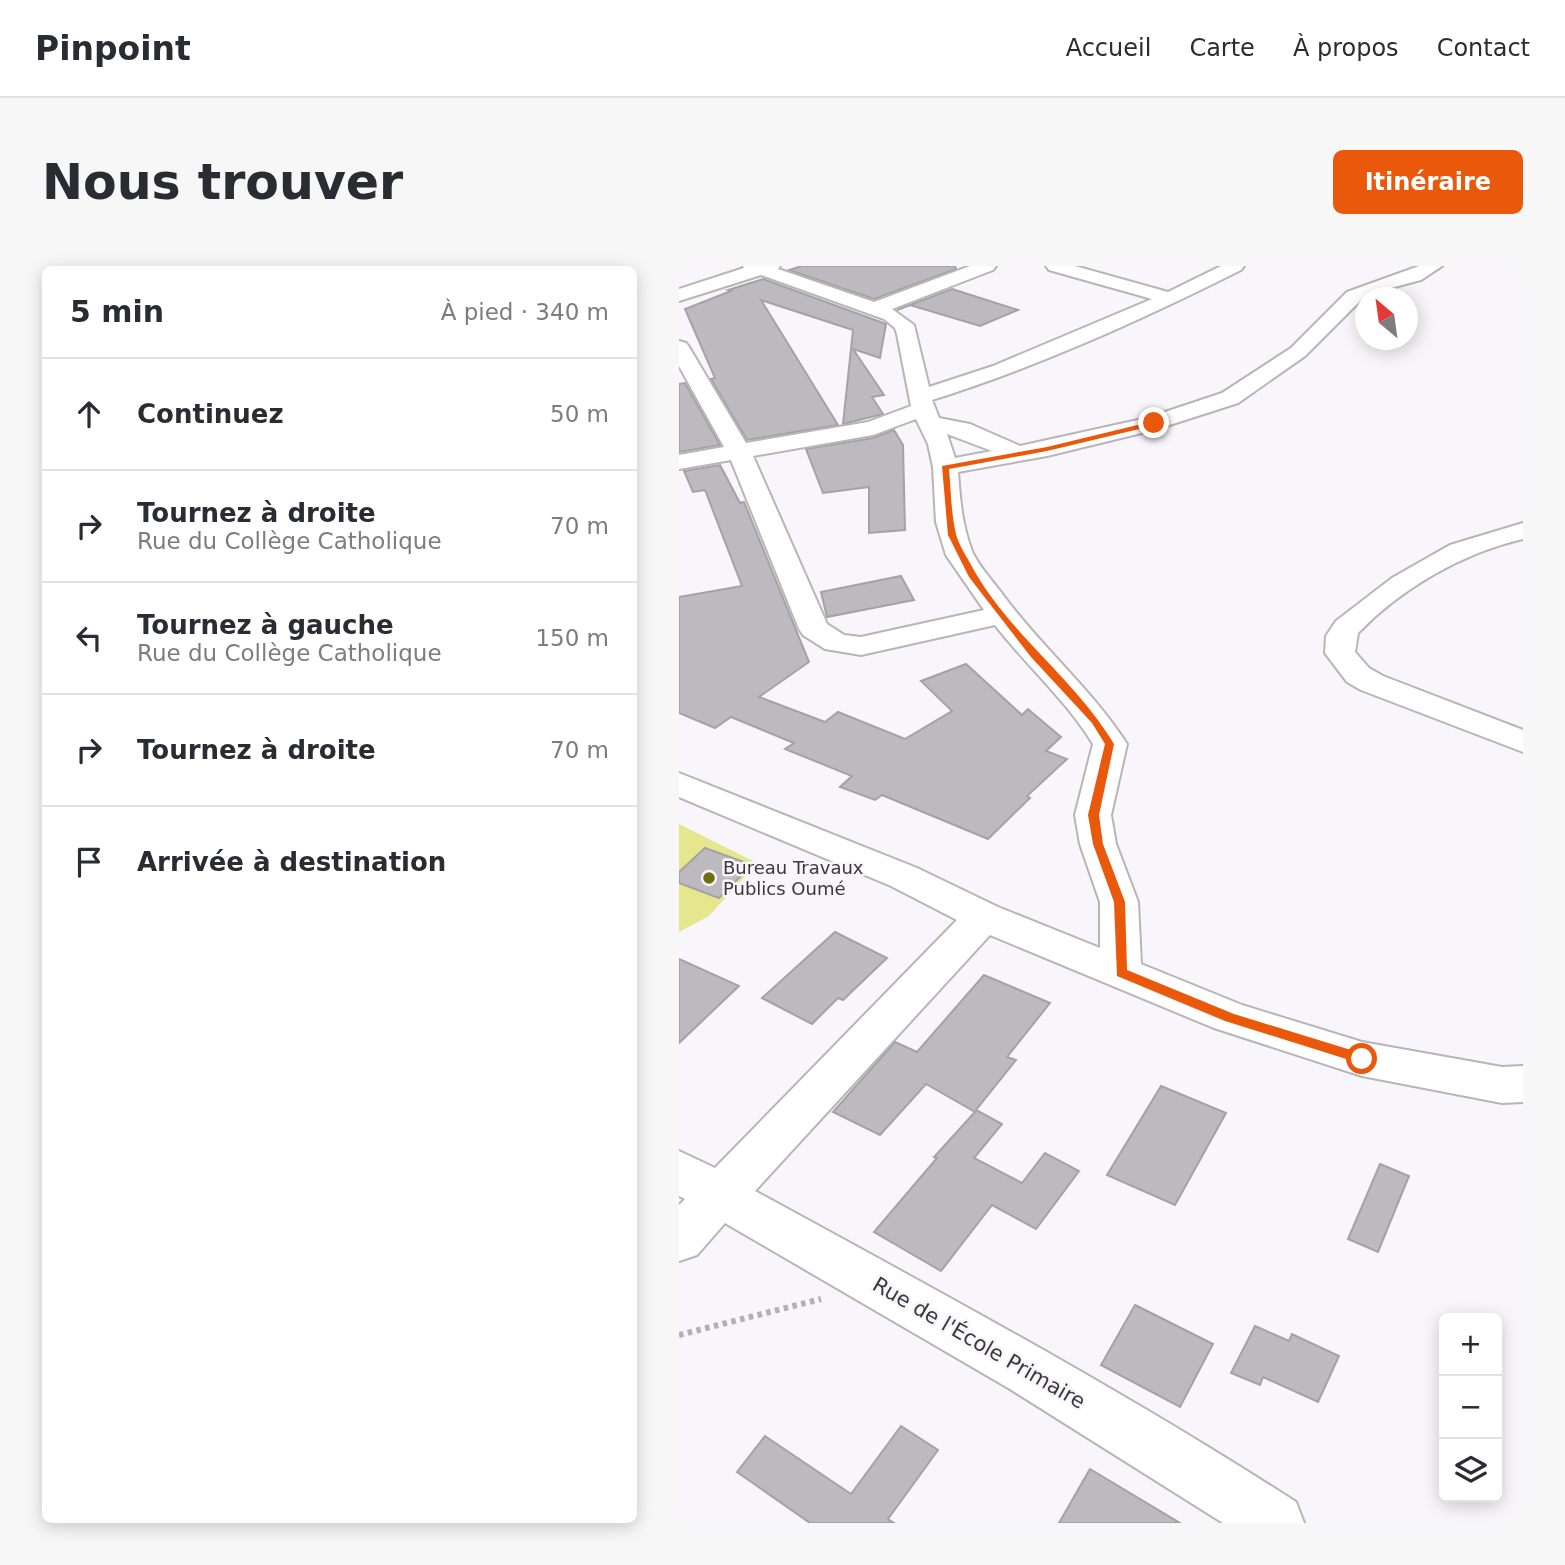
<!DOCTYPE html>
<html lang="fr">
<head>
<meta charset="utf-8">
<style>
  body { margin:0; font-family:"DejaVu Sans",sans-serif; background:#f7f7f7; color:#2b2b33 }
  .controls { position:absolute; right:21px; bottom:21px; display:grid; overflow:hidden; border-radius:10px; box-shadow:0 4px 18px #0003 }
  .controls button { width:63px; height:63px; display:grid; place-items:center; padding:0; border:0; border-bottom:2px solid #e1e1e2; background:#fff; color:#2b2b33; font:35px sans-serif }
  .compass { position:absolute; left:676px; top:21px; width:63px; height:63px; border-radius:50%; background:#fff; box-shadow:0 4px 18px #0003; rotate:331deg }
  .stop { position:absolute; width:21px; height:21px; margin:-16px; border:5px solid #ea580c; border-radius:50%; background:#fff }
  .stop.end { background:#ea580c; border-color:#fff; box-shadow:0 2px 7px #0008 }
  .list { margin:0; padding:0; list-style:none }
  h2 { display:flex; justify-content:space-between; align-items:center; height:91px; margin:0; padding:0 28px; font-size:30px }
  h2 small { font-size:23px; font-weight:400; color:#7c7c81 }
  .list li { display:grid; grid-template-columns:46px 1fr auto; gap:21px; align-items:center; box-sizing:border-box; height:112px; padding:0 28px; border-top:2px solid #e1e1e2 }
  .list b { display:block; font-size:26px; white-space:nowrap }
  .list p { margin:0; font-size:23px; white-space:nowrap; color:#7c7c81 }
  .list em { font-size:23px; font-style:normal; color:#7c7c81 }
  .icon { flex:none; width:38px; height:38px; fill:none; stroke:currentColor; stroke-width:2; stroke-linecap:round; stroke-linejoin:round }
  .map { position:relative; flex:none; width:844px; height:1257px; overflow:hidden; border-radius:10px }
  header { display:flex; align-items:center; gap:42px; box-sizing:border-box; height:98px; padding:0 35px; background:#fff; border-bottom:2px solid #e1e1e2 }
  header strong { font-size:33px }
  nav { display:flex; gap:38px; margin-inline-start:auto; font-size:24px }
  .intro { display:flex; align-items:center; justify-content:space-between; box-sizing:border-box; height:168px; padding:0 42px }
  h1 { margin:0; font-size:49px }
  .button { padding:18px 32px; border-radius:10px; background:#ea580c; color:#fff; font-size:24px; font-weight:700 }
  main { display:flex; gap:42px; padding:0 42px }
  aside { flex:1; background:#fff; border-radius:10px; box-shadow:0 4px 18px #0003 }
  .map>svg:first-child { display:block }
  .green { fill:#e5e68d }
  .building { fill:#bdbabf; stroke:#a5a2a7; stroke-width:2 }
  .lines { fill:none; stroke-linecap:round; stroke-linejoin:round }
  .minor-casing { stroke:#b8b5ba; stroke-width:4 }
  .path { stroke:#b2b0b4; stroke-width:6; stroke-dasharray:4.5 4.5; stroke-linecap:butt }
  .minor { fill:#fff; fill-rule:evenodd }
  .route { fill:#ea580c }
  .poi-dot { fill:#706e0f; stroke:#f8f5fb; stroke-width:2.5 }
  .labels { text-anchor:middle; stroke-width:5; stroke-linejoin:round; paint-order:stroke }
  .poi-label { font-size:18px; fill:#39383a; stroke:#f8f5fb; text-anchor:start }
  .near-street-label { font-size:21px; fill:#39383a; stroke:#f8f5fb }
</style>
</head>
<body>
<header>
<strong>Pinpoint</strong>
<nav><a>Accueil</a><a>Carte</a><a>À propos</a><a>Contact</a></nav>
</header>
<div class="intro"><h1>Nous trouver</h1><a class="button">Itinéraire</a></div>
<main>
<aside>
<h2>5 min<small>À pied · 340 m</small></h2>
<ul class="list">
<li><svg class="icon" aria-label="ahead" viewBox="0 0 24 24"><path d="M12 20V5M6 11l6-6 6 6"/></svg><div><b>Continuez</b></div><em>50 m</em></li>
<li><svg class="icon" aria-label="right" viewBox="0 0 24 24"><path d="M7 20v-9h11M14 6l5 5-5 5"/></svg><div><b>Tournez à droite</b><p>Rue du Collège Catholique</p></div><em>70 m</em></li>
<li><svg class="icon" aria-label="left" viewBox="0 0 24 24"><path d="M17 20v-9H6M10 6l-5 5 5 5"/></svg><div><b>Tournez à gauche</b><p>Rue du Collège Catholique</p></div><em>150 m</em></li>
<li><svg class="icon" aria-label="right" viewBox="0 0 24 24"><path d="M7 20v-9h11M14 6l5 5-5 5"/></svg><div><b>Tournez à droite</b></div><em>70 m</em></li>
<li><svg class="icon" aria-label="arrive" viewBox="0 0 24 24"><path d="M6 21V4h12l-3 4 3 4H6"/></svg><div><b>Arrivée à destination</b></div></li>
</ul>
</aside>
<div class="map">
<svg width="844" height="1257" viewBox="0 0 844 1257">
  <rect width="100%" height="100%" fill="#f8f5fb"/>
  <!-- green -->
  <path class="green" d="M 0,558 L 78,597 L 30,650 L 0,666 Z"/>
  <!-- building -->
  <g class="building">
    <path d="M 123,0 L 276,0 L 277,3 L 195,33 L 110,4 Z"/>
    <path d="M 84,13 L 207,58 L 201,92 L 174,83 L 205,129 L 193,131 L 204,148 L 164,158 L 174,64 L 82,34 L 159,159 L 68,174 L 32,113 L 36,112 L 6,43 L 52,25 L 49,24 Z"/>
    <path d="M 273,23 L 339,44 L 301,60 L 231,39 L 218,44 Z"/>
    <path d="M 6,117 L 41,179 L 0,186 L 0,118 Z"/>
    <path d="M 215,164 L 224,179 L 226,264 L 190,267 L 190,221 L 144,227 L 127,183 L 194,172 Z"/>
    <path d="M 41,199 L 61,237 L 65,236 L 130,396 L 80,431 L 146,456 L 159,446 L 226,473 L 273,445 L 242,415 L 287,398 L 343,449 L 349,443 L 382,471 L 367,485 L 388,493 L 348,530 L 351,532 L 309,573 L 203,529 L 196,534 L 161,521 L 173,510 L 106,483 L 115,477 L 52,451 L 36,462 L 0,447 L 0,331 L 63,320 L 26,224 L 14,226 L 5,205 Z"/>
    <path d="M 222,310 L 235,334 L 148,351 L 142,326 Z"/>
    <path d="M 26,582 L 73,599 L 40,632 L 0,617 L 0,606 Z"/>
    <path d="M 156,666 L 208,692 L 164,734 L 159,732 L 133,758 L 83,732 Z"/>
    <path d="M 0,693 L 60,720 L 0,777 Z"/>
    <path d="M 305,709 L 371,737 L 328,791 L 337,794 L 297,844 L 323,858 L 295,892 L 343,917 L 366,887 L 400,905 L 357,963 L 313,939 L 262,1005 L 195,966 L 258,892 L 255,891 L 296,846 L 247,818 L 201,869 L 154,846 L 216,776 L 238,786 Z"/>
    <path d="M 482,820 L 547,847 L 496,939 L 428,909 Z"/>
    <path d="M 701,898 L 730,910 L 699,986 L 669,973 Z"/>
    <path d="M 456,1039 L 534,1078 L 501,1141 L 422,1099 Z"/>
    <path d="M 576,1060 L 610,1075 L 613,1068 L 660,1090 L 639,1136 L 584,1111 L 581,1119 L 552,1107 Z"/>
    <path d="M 222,1160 L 259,1184 L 209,1253 L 215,1257 L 131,1257 L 58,1206 L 86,1170 L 172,1228 Z"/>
    <path d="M 411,1203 L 501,1257 L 380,1257 Z"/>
  </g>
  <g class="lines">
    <defs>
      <g id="minor">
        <path d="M 64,0 L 101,0 L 99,3 L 195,36 L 291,0 L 317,0 L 314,4 L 213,43 L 235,59 L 250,121 L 314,100 L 473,33 L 370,4 L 367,0 L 396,0 L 489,26 L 542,0 L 565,0 L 562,4 C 462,54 361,100 253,134 L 260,152 L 291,158 L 341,180 L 468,152 L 543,127 L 612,82 L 668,26 L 740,0 L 763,0 L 742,14 L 708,23 L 682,34 L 626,90 L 559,137 L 475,164 L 368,190 L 279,206 C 281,234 283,259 293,285 C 299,299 312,313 321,325 C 360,379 412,422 448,478 L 432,549 L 437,578 L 459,636 L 462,698 L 563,739 L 683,776 L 823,801 L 844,800 L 844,836 L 823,837 L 683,810 L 535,762 L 311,669 L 76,925 C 259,1025 442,1123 617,1236 L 625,1257 L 544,1257 L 331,1123 L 46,957 L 18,989 L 0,995 L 0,939 L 6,933 L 0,930 L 0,885 L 36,902 L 278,654 L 212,620 L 0,531 L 0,507 L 238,602 L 319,641 L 421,682 L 421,636 L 401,578 L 396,549 L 414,478 C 388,435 347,399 316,359 L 182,389 L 146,383 L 124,369 L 120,363 L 52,194 L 0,203 L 0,189 L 45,181 L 0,100 L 0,75 L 7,77 L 10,81 L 67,177 L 189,156 L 232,140 L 218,68 L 216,62 L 205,53 L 82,9 L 0,35 L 0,23 L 65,2 ZM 237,153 L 249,178 L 254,201 L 257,256 L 267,289 L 305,344 L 182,371 L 165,369 L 148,358 L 74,190 L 194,169 ZM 268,168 L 313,185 L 276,192 Z"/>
        <path d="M 844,257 L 844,273 C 783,287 723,322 679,367 L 676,386 L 690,402 L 704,410 L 844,464 L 844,486 L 682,424 L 668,416 L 646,387 L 647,370 L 657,355 L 713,312 L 771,279 Z"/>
      </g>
    </defs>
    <!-- minor casing -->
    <use href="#minor" class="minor-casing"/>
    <!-- path -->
    <path class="path" d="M 0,1069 L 142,1033"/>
    <!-- minor -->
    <use href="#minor" class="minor"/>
  </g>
  <!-- route -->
  <path class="route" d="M 475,155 L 477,159 L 368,185 L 270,203 C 272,224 272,247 277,268 C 279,277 286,288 291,297 C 327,366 396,412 435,478 L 420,549 L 424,578 L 446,636 L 448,704 L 555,748 L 688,789 L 688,797 L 683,798 L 546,755 L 438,710 L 435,636 L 414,578 L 409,549 L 426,478 L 413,457 L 352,391 L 290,311 L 269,269 L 263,200 L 368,181 Z"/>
  <!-- markers -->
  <circle class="poi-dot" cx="30" cy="612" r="7"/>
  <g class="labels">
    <!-- poi labels -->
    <g class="poi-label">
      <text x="44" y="608">Bureau Travaux<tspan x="44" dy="21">Publics Oumé</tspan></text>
    </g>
    <!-- near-street labels -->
    <g class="near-street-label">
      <text transform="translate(300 1077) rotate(30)" y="7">Rue de l'École Primaire</text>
    </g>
  </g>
</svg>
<div class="controls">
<button>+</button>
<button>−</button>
<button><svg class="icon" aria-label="layers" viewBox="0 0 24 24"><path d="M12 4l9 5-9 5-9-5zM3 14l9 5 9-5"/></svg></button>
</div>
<svg class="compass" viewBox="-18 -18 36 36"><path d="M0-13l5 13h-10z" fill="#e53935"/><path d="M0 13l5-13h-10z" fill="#7c7c81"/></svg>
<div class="stop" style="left:683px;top:793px"></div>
<div class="stop end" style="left:475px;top:157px"></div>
</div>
</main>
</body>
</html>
